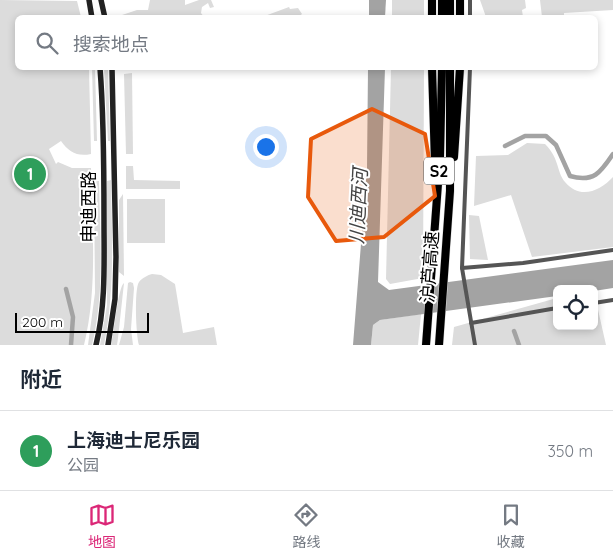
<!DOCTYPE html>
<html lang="zh">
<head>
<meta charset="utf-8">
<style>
  body { margin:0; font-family:Quicksand,"Noto Sans SC",sans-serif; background:#f2f2f3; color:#1f2937 }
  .controls { position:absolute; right:15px; bottom:15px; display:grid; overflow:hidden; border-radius:8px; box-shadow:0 2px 8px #0003 }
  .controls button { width:45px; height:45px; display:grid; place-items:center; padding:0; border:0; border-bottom:1px solid #e0e1e3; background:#fff; color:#1f2937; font:25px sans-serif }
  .scale { position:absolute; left:15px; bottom:12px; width:134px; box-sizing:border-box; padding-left:5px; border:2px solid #000; border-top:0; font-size:14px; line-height:18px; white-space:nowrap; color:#000; -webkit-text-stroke:4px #fff; paint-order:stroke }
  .you { position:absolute; left:265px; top:146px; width:18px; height:18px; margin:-12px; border:4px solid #fff; border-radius:50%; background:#1a73e8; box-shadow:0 0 0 8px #1a73e833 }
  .badge { display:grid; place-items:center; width:32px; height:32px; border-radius:50%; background:#db2777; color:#fff; font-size:16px; font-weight:700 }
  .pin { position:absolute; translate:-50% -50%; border:2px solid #fff; box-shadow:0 1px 5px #0006 }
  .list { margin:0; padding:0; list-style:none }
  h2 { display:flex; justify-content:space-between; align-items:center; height:65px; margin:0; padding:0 20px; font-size:21px }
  h2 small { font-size:16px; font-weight:400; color:#747a83 }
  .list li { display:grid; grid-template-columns:32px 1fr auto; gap:15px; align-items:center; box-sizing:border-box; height:80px; padding:0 20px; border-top:1px solid #e0e1e3 }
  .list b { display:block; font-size:19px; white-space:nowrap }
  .list p { margin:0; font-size:16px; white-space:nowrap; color:#747a83 }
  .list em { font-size:16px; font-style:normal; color:#747a83 }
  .icon { flex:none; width:28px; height:28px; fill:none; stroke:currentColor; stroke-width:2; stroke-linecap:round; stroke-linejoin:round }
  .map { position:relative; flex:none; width:613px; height:345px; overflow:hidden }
  .search { position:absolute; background:#fff; box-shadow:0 2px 8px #0003; left:15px; right:15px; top:15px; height:55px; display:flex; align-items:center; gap:12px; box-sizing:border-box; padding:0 18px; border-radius:8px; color:#747a83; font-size:19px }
  .sheet { height:145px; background:#fff }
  nav { display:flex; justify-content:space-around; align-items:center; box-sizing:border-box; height:70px; border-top:1px solid #e0e1e3; background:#fff; font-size:14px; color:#747a83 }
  nav a { display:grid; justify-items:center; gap:2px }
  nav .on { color:#db2777 }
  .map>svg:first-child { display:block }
  .green { fill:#dcdcdc }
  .water { fill:#a3a3a3 }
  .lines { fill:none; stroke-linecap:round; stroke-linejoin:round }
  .canal { stroke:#a3a3a3; stroke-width:4.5 }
  .highway-casing { stroke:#dbdbdb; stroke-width:9 }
  .street { stroke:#555; stroke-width:4 }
  .secondary { stroke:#222; stroke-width:5.5 }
  .highway { stroke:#000; stroke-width:8 }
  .marked { fill:#e8590c; fill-opacity:0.2; stroke:#e8590c; stroke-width:4; stroke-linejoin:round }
  .labels { text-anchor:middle; stroke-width:4; stroke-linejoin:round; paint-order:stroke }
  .shield { fill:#fff; stroke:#4c4c4c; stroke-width:1 }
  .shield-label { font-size:16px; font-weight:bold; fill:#000 }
  .street-label { font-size:18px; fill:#000; stroke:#fff }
  .water-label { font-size:19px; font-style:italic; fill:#444; stroke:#fff }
</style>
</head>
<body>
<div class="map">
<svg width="613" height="345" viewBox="0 0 613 345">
  <rect width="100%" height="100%" fill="#fff"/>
  <!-- green -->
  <g class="green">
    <path d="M 0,0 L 77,1 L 81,17 L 18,18 L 18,68 L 89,68 L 91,154 C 77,157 69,152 61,141 L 49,149 L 56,164 L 58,162 L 72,168 L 91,168 C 92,226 98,288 84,345 L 0,345 Z"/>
    <path d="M 150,0 L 185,0 L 185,5 L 199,0 L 211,0 L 214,7 L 210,8 L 208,3 L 202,7 L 201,13 L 204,17 L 116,17 L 137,10 L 148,10 Z"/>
    <rect x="392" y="0" width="32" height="17"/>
    <path d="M 480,0 L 525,0 L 526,8 L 522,10 L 523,17 L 486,17 Z"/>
    <path d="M 540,0 L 613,0 L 613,10 L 564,13 L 564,17 L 542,17 Z"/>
    <path d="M 289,7 L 290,9 L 298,8 L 302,14 L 298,17 L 262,17 Z"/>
    <path d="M 92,68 L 95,68 L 97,141 L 94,141 Z"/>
    <path d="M 104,68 L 108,68 L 110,141 L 108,141 Z"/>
    <path d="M 391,68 L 424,68 L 423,278 L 390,284 L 386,279 Z"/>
    <path d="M 132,73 L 133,154 L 126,154 L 124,74 Z"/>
    <path d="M 527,143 L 545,144 C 560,159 556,171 565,182 C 580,200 600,191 613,177 L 613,247 L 532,257 L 511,195 L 474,206 L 476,156 L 508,155 Z"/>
    <path d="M 126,166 L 133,166 L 134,180 L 180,181 L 180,189 L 126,189 Z"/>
    <path d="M 111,180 C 112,236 115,291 104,345 L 100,345 L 107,305 L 107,181 Z"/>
    <path d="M 94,181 L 99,181 C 100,236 105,291 92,345 L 88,345 L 95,293 Z"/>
    <path d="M 123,194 L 124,276 L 119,272 L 119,200 Z"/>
    <rect x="127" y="199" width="38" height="44"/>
    <path d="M 469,215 L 479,216 L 488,260 L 470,259 Z"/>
    <path d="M 152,274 L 161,275 L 175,284 L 183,333 L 214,327 L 217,345 L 139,345 C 136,336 134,289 139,282 C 142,278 148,275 152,274 Z"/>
    <path d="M 130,282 L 133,283 L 134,288 L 131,329 L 133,345 L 119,345 L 124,327 L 128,283 Z"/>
    <path d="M 124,283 L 118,338 L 117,345 L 111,345 C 114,333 118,287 124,283 Z"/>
    <path d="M 594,292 L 606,345 L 452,345 L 454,327 L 557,298 L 557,326 L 594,326 Z"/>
    <path d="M 421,314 L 418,345 L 371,345 L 373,325 L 380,320 Z"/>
  </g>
  <!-- water -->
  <g class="water">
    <path d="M 369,0 L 386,0 L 385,17 L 369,17 Z"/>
    <path d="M 368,68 L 385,68 L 378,282 L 389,290 L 613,260 L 613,288 L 594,291 L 594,289 L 557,289 L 557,296 L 380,320 L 373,325 L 371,345 L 353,345 L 367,168 Z"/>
  </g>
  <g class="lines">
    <!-- canal -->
    <g class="canal">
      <path d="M 505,146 L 525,136 L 546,136 L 556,145 L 570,176 C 594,183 601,172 613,154"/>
      <path d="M 66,289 L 73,317 L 71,345"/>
      <path d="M 514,331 L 519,345"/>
    </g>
    <defs>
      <g id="highway">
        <path d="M 432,18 L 432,0"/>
        <path d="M 442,18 L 442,0"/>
        <path d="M 450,18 L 450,0"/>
        <path d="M 460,18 L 460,0"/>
        <path d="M 432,68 L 435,163"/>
        <path d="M 454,157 L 460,68"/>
        <path d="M 426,345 L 440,157 L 442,68"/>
        <path d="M 439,345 L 450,191 L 450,68"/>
      </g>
    </defs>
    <!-- highway casing -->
    <use href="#highway" class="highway-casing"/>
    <!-- street -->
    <g class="street">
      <path d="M 470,18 L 470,0"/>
      <path d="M 470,68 L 462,268 L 475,345"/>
      <path d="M 462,268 L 523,263 L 613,250"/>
      <path d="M 594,303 L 613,300"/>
      <path d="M 471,323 L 557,308"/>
    </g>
    <!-- secondary -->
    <g class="secondary">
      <path d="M 89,0 L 92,18"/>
      <path d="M 101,0 L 105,18"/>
      <path d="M 96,345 C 106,304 104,262 104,220 C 104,169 104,118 100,68"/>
      <path d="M 108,345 L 115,299 L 116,257 L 112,68"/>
    </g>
    <!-- highway -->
    <use href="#highway" class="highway"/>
  </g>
  <!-- marked area -->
  <path class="marked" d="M 372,109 L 425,134 L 435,196 L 384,237 L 336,241 L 308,197 L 311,139 Z"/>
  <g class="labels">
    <!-- shield labels -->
    <rect class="shield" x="424" y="157.5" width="30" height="27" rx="4"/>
    <g class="shield-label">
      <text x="439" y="177">S2</text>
    </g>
    <!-- street labels -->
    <g class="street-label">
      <text transform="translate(89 207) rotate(-90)" y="6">申迪西路</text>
      <text transform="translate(430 267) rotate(-86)" y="6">沪芦高速</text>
    </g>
    <!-- water labels -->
    <g class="water-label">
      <text transform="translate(358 206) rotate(-87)" y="7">川迪西河</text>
    </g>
  </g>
</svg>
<div class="controls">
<button><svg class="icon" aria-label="locate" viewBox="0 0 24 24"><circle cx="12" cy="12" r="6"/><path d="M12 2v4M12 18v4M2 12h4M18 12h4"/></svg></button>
</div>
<div class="scale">200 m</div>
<div class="you"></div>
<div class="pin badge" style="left:30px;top:174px;background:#2e9e5b">1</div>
<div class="search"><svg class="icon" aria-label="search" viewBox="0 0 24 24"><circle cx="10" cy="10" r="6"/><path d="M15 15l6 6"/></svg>搜索地点</div>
</div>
<section class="sheet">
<h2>附近<small></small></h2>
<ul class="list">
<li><span class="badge" style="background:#2e9e5b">1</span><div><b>上海迪士尼乐园</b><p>公园</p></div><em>350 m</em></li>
</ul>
</section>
<nav>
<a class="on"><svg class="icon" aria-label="map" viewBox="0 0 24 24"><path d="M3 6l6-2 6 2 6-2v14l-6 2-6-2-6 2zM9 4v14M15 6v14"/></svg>地图</a>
<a><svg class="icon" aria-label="directions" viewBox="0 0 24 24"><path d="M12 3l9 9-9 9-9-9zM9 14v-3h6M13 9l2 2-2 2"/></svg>路线</a>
<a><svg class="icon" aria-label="saved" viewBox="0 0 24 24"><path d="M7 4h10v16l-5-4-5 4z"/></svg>收藏</a>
</nav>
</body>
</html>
